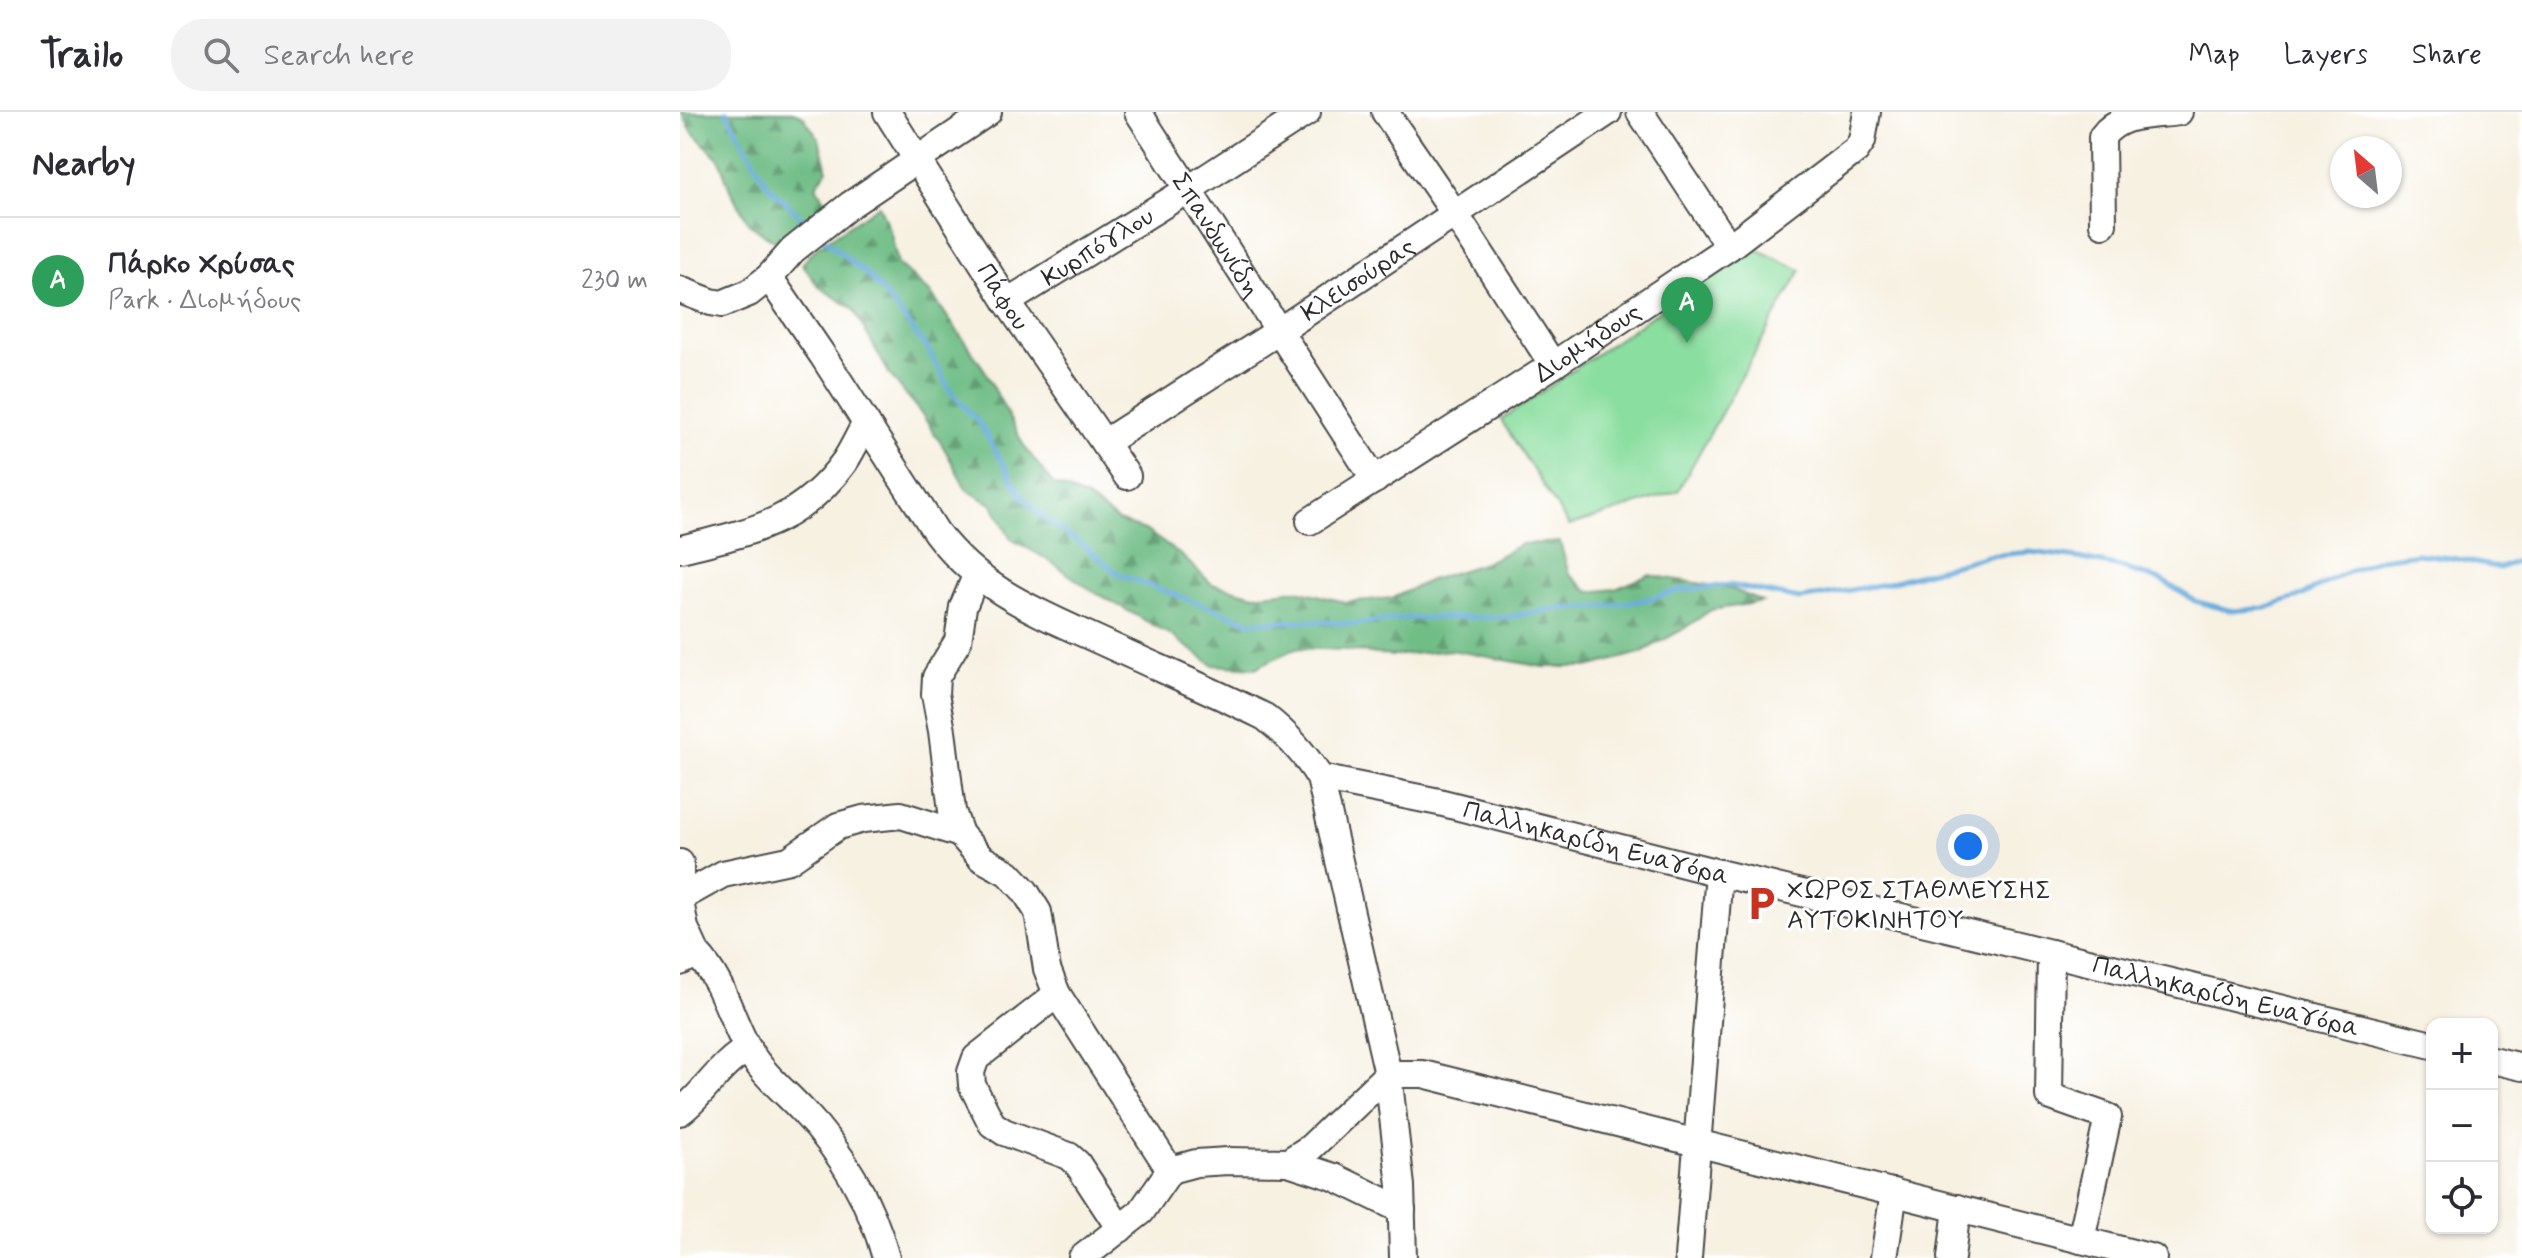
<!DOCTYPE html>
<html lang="en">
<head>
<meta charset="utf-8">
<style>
  body { margin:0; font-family:Mynerve,sans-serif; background:#f2f2f3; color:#2b2b33 }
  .controls { position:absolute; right:24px; bottom:24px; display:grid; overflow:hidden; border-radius:16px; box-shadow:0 2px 6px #0004 }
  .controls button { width:72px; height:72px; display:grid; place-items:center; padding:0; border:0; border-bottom:2px solid #e1e1e2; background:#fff; color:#2b2b33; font:40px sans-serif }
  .compass { position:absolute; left:1650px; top:24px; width:72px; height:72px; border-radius:50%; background:#fff; box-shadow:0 2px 6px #0004; rotate:332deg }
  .you { position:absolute; left:1288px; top:734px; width:28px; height:28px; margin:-20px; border:6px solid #fff; border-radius:50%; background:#1a73e8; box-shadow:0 0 0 12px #1a73e833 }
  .badge { display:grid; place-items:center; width:52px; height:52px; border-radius:50%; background:#2563eb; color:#fff; font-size:26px; font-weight:700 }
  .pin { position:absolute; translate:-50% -66px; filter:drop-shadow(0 2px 4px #0008) }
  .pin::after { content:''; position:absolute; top:42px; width:28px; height:24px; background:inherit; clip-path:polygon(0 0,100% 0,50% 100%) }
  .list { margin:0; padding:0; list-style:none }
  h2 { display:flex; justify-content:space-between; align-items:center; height:104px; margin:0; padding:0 32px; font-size:34px }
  h2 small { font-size:26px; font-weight:400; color:#7c7c81 }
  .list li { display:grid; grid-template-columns:52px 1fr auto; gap:24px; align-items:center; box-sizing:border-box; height:128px; padding:0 32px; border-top:2px solid #e1e1e2 }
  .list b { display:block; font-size:30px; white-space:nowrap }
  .list p { margin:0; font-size:26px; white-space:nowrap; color:#7c7c81 }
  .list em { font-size:26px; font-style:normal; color:#7c7c81 }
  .icon { flex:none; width:44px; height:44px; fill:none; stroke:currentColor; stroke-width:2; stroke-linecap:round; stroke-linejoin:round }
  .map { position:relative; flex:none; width:1842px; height:1146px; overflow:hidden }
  header { display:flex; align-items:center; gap:48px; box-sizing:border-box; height:112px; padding:0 40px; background:#fff; border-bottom:2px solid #e1e1e2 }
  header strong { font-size:38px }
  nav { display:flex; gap:44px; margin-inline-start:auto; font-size:28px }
  .search { width:560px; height:72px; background:#f2f2f3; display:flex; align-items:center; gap:20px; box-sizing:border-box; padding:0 28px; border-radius:32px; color:#7c7c81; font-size:30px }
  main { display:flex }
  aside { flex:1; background:#fff }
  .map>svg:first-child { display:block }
  .forest { fill:url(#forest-firs); stroke:#4d7458; stroke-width:2 }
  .park { fill:#8ade9f; stroke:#5a8465; stroke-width:2 }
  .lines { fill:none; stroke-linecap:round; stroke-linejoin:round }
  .stream { stroke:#68acdd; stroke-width:5 }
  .minor-casing { stroke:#4a4946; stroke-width:30 }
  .minor { stroke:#fff; stroke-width:26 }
  .labels { text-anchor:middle; stroke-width:6; stroke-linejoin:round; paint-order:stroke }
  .street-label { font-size:26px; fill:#2b2b2b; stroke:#fff }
  .poi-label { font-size:26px; fill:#2b2b2b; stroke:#fff; text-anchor:start }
</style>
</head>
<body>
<header>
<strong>Trailo</strong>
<div class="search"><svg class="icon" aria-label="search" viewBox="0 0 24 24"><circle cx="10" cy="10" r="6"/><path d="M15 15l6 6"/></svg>Search here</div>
<nav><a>Map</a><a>Layers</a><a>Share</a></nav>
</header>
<main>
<aside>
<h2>Nearby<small></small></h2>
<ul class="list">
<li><span class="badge" style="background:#2e9e5b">A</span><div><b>Πάρκο Χρύσας</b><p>Park · Διομήδους</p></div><em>230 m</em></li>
</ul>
</aside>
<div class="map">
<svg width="1842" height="1146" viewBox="0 0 1842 1146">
  <defs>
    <pattern id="forest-firs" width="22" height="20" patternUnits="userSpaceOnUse" patternTransform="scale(2)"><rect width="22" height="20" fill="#6fbd86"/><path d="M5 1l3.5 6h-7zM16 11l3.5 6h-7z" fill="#5b9a6e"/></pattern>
  </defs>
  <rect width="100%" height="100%" fill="#fff"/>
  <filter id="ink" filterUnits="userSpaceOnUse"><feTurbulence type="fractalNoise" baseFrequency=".0125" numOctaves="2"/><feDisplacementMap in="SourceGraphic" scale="16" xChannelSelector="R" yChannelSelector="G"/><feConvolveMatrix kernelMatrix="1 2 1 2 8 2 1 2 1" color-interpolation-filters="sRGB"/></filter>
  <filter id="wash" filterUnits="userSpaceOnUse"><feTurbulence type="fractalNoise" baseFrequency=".006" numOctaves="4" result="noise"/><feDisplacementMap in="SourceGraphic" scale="32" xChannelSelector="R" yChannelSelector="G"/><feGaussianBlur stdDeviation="1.8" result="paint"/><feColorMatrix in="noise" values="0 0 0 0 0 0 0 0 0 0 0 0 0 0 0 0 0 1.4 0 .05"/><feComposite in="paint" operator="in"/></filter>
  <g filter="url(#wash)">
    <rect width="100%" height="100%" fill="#f7f1e2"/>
    <!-- forest -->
    <g class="forest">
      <path d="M 1,0 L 112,0 L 122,3 L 139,27 L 147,58 L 136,74 L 149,94 L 99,132 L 70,113 L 50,78 L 39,47 L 13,21 Z"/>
      <path d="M 199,93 L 211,122 L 218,152 L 252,183 L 304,257 L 344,334 L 373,372 L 407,386 L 438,409 L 465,418 L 502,444 L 532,472 L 575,483 L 617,478 L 665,490 L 713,486 L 750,468 L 805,451 L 842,432 L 880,430 L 889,462 L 909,480 L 935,477 L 969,463 L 1052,477 L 1082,490 L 1031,498 L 1002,518 L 960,541 L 908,555 L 863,555 L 771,538 L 712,544 L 667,538 L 616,536 L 575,556 L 533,553 L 489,522 L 411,478 L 365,446 L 331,427 L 313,393 L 287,378 L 264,336 L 243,304 L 210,263 L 173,197 L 139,175 L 122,152 L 136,136 Z"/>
    </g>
    <!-- park -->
    <path class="park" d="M 1072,135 L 1121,158 L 998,379 L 889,414 L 821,308 Z"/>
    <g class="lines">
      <!-- stream -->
      <g class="stream">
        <path d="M 46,0 L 87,72 L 130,114"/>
        <path d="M 143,126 L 191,166 L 219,200 L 247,236 L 271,280 L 300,312 L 341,383 L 368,410 L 403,433 L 438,462 L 570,510 L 628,509 L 676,512 L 727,506 L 828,505 L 872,497 L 918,495 L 964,488 L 1000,478 L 1049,473 L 1120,487 L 1204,472 L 1307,444 L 1351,440 L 1398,446 L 1440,455 L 1481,468 L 1515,489 L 1552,499 L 1586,496 L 1621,484 L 1661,463 L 1700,447 L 1737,442 L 1772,446 L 1820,456 L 1842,447"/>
      </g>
    </g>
  </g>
  <g filter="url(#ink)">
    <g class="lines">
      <defs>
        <g id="minor">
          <path id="s1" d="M 207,0 L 327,190 L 447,364"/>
          <path id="s2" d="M 458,0 L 695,368"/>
          <path d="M 705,0 L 775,102 L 873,253"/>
          <path d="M 960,0 L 1049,135"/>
          <path d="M 1423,112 L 1422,25 C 1440,0 1470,4 1499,0"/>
          <path d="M 89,165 L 143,244 L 256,420 C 302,481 362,502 429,533 C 481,557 534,580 585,605 C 608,623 625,642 640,666 L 708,962 L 721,1074 L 723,1146"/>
          <path d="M 0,178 L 31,190 L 42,192 L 69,181 L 89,165 L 113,138 L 170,93 L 308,0"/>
          <path id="s3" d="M 327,190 L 509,77 L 627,0"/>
          <path id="s4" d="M 424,331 L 599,219 L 928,0"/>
          <path id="s5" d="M 630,409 L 873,253 L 1049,135 L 1176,38 L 1182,29 L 1187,0"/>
          <path d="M 0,437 C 70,420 121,411 165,349 C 173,337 179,323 186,311"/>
          <path d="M 296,464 L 283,495 L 278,529 L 256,565 L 255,582 L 262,619 L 272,699 L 280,722 L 301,746 L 328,761 L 345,779 L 358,800 L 367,857 L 377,882 L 490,1058"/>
          <path id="s6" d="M 640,666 L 759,690 L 1039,761 L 1752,933"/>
          <path d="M 0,751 L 0,782"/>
          <path d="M 0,786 L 43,762 L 109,748 L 158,714 L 183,707 L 221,703 L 280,722"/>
          <path d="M 0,789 L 5,816 L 17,842"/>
          <path d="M 1371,841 L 1369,984 L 1428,1005 L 1401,1128"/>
          <path d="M 0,850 L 17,842 C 44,870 50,906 69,939 C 83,962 104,979 122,998 C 162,1040 191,1090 206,1146"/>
          <path d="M 377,882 L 296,946 L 291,960 L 292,973 L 312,1012 L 324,1020 L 389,1044 L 397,1051 L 440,1117"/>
          <path d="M 1812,948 L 1842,955"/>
          <path d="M 0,1000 C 25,982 40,951 68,937"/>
          <path d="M 608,1050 L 630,1036 L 708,962 L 743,962 L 1473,1146"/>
          <path d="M 402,1146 L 461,1100 L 490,1058 L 516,1051 L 548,1049 L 608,1050 L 654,1065 L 722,1098"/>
          <path d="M 1008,1146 L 1039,761"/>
          <path d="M 1204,1146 L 1214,1080"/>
          <path d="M 1271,1146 L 1277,1096"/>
        </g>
      </defs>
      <!-- minor casing -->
      <use href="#minor" class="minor-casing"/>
      <!-- minor -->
      <use href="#minor" class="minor"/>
    </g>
  </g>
  <!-- icons -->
  <defs>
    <symbol id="parking-bare" viewBox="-9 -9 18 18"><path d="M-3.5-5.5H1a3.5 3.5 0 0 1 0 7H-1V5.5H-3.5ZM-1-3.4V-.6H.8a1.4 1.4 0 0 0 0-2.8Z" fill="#c8321e" stroke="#fff" stroke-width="2.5" paint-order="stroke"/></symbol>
  </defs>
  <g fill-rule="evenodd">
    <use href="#parking-bare" x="1056" y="766" width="51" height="51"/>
  </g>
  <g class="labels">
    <!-- street labels -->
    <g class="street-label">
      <text dy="9" stroke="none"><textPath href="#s2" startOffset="146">Σπανδωνίδη</textPath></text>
      <text dy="9" stroke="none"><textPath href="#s3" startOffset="106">Κυρπόγλου</textPath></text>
      <text dy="9" stroke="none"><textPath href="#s4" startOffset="302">Κλεισούρας</textPath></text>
      <text dy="9" stroke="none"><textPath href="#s1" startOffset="218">Πάφου</textPath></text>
      <text dy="9" stroke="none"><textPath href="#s5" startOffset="330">Διομήδους</textPath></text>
      <text dy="9" stroke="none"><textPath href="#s6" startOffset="284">Παλληκαρίδη Ευαγόρα</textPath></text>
      <text dy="9" stroke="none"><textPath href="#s6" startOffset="932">Παλληκαρίδη Ευαγόρα</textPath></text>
    </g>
    <!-- poi labels -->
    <g class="poi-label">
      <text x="1107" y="786">ΧΩΡΟΣ ΣΤΑΘΜΕΥΣΗΣ<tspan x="1107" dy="30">ΑΥΤΟΚΙΝΗΤΟΥ</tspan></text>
    </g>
  </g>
</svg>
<div class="controls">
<button>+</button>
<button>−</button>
<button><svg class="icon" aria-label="locate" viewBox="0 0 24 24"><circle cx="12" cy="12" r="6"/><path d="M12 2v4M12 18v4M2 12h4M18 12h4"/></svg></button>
</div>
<svg class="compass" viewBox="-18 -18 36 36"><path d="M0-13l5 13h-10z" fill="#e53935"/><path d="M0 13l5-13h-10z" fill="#7c7c81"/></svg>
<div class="you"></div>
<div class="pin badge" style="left:1007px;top:231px;background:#2e9e5b">A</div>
</div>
</main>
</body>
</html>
